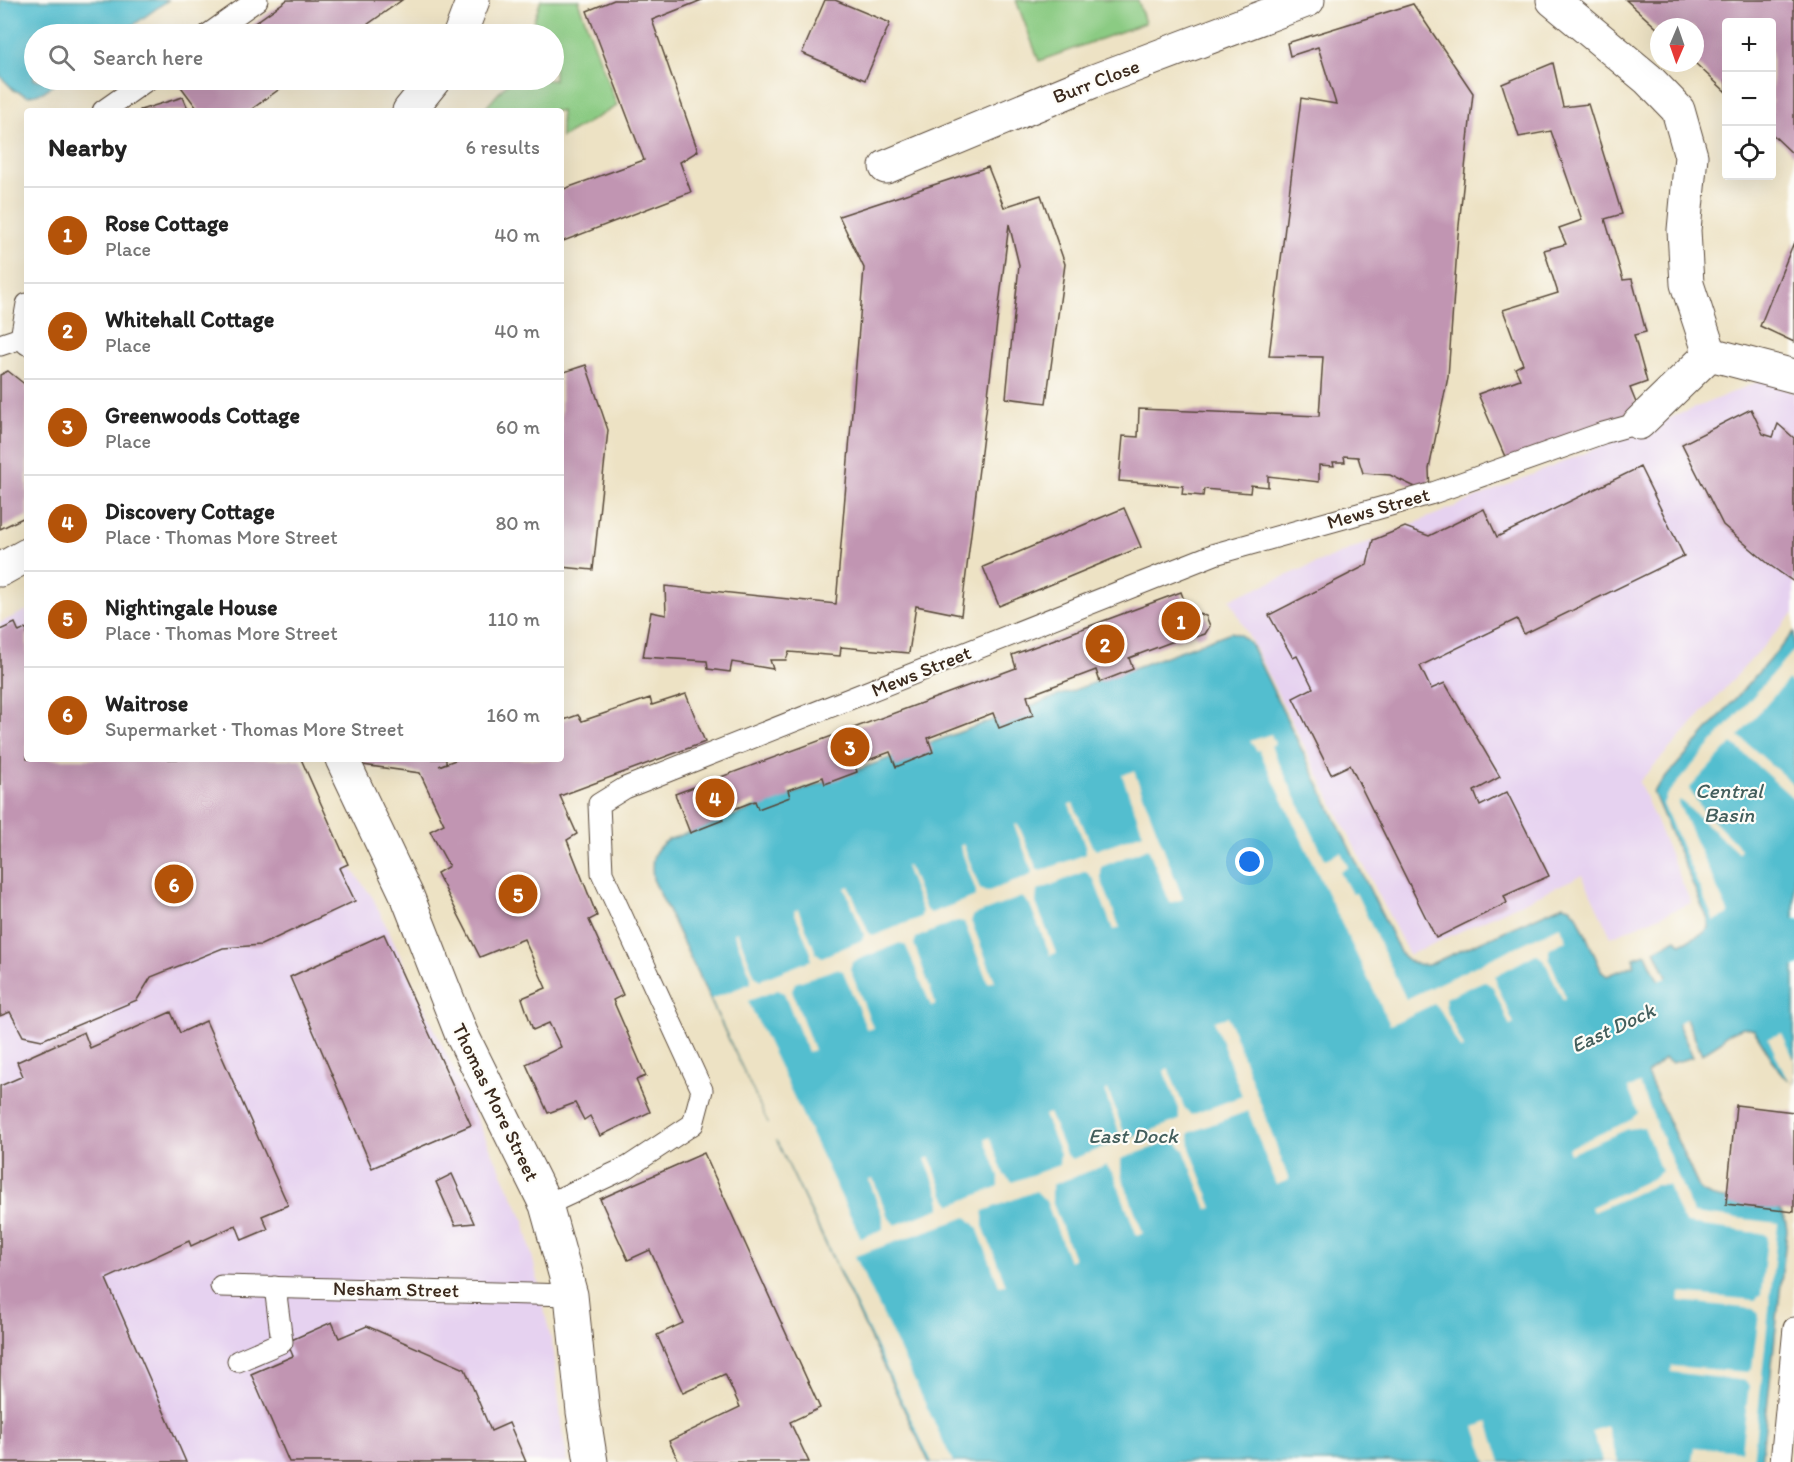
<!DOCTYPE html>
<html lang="en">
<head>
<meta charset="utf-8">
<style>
  body { margin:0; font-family:Itim,sans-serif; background:#f6f6f6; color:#222 }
  .controls { position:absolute; right:18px; top:18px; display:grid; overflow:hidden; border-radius:6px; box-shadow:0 6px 24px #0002 }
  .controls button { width:54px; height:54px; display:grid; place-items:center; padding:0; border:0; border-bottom:2px solid #e0e0e0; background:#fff; color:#222; font:30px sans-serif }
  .compass { position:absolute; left:1650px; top:18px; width:54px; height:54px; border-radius:50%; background:#fff; box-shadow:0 6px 24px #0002; rotate:182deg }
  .you { position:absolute; left:1250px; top:862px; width:21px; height:21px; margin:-15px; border:4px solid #fff; border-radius:50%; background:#1a73e8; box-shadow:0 0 0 9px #1a73e833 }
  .badge { display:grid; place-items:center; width:39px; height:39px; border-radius:50%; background:#b45309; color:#fff; font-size:20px; font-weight:700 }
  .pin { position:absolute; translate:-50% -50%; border:3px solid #fff; box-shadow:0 2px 6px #0006 }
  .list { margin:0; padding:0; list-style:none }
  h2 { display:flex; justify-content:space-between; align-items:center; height:78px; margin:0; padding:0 24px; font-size:26px }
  h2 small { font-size:20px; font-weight:400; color:#767676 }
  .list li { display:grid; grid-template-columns:39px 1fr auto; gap:18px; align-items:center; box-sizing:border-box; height:96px; padding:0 24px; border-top:2px solid #e0e0e0 }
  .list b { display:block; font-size:22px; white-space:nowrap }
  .list p { margin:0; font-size:20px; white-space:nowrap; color:#767676 }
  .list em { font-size:20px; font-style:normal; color:#767676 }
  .icon { flex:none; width:33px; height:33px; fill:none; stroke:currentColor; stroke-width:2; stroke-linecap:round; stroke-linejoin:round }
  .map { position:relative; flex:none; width:1794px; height:1462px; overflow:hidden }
  .search { position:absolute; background:#fff; box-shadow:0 6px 24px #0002; left:24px; top:24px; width:540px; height:66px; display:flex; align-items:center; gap:15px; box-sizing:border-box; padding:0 21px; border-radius:33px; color:#767676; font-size:22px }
  .panel { position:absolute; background:#fff; box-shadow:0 6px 24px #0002; left:24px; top:108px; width:540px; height:654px; border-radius:6px }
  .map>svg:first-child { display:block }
  .built { fill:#e6d2f0 }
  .green { fill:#8bcb83; stroke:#637a50; stroke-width:1.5 }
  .water { fill:#53becf; stroke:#477476; stroke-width:1.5 }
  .pier { fill:#ede2c4 }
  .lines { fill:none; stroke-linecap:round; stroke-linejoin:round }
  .canal { stroke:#53becf; stroke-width:46 }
  .building { fill:#c195b2 }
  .service-casing { stroke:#564637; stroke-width:23 }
  .minor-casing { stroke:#564637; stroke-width:35 }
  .service { stroke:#fff; stroke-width:21 }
  .minor { stroke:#fff; stroke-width:33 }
  .labels { text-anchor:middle; stroke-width:4.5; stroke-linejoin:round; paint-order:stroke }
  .street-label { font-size:20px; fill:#3b2a1e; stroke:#fdfcf7 }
  .water-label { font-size:21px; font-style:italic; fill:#435e5c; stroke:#fdfcf7 }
</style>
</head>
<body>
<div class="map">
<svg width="1794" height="1462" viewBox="0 0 1794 1462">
  <rect width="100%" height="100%" fill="#fdfcf7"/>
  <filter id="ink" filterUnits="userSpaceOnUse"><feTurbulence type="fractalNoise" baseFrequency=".0167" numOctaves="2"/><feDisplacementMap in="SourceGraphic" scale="12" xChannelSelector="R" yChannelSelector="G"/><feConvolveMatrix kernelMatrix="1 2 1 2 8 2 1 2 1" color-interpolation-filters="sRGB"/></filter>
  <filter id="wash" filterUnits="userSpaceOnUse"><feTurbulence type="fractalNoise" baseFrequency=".008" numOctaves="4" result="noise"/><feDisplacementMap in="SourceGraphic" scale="24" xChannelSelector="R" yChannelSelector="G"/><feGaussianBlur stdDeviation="1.35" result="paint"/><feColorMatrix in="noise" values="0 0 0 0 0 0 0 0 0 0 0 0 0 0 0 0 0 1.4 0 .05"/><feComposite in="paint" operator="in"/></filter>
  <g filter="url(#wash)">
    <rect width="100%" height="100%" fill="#ede2c4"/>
    <!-- built -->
    <g class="built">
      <path d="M 1765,379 L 1794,393 L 1794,613 L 1639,782 L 1691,903 L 1611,937 L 1582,875 L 1409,955 L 1230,599 Z"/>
      <path d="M 27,610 L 27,759 L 301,759 L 348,864 L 373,898 L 524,1220 L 554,1353 L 562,1430 L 568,1462 L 0,1462 L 0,623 Z"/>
    </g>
    <!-- green -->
    <g class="green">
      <path d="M 541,0 L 581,0 L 578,1 L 617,106 L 561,138 L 561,111 L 483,111 L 510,80 L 554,80 L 554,34 L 529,34 Z"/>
      <path d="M 1016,0 L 1138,0 L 1145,23 L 1039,61 Z"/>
    </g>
    <!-- water -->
    <g class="water">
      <path d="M 0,0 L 168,0 L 121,34 L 34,34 L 34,80 L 60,80 L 43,92 L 28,96 L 14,90 L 0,76 Z"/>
      <path d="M 1231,632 L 1240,635 L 1250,643 L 1401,954 C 1409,962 1416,966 1428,965 L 1563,905 L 1570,907 L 1577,915 L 1602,972 L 1607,976 L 1634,965 L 1634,958 L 1646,954 L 1693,1057 L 1672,1063 L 1664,1059 L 1647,1074 L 1700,1190 C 1727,1212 1784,1185 1787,1230 L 1761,1462 L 929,1462 L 653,879 C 651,861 651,851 668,840 Z"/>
      <path d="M 1794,632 L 1794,1083 L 1782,1075 L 1754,1030 L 1743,1027 L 1725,1035 L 1722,1041 L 1702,1054 L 1655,950 L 1676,939 L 1681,944 L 1705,932 L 1709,928 L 1708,920 L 1653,792 Z"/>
    </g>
    <!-- pier -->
    <g class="pier">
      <path d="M 1794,650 L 1794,685 L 1788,680 L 1739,736 L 1794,785 L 1794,799 L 1732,743 L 1689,789 L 1702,809 L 1741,849 L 1738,853 L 1680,800 L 1678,803 L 1729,914 L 1714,921 L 1663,804 L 1667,794 Z"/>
      <path d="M 1271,734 L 1275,744 L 1271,746 L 1325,859 L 1341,852 L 1348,867 L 1340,872 L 1352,894 L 1356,893 L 1406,999 L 1560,926 L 1567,940 L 1549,949 L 1549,958 L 1566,998 L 1563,1000 L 1544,960 L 1536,954 L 1495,976 L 1497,985 L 1514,1024 L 1510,1026 L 1493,987 L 1484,981 L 1445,998 L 1446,1009 L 1464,1048 L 1460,1049 L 1441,1011 L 1434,1004 L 1390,1025 L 1259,750 L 1257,751 L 1250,741 Z"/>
      <path d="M 1134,771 L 1183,899 L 1170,903 L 1148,848 L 1101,867 L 1101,879 L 1120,928 L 1113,930 L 1094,880 L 1086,871 L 1037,891 L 1036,903 L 1056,953 L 1050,955 L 1030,905 L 1022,897 L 974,915 L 971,921 L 995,981 L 988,983 L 964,922 L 957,921 L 916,938 L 914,944 L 936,1004 L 931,1006 L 906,946 L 900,943 L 852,962 L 850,969 L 873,1028 L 867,1030 L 843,971 L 836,969 L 795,983 L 792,991 L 814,1050 L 808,1052 L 784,993 L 778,990 L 748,1001 L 861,1238 L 883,1229 L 883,1218 L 869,1180 L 873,1179 L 888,1217 L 895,1225 L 941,1208 L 940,1197 L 925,1159 L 930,1157 L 944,1195 L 952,1205 L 999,1186 L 999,1176 L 985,1140 L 990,1137 L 1004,1175 L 1012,1182 L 1059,1165 L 1060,1154 L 1044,1115 L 1049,1113 L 1066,1154 L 1072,1159 L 1119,1142 L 1119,1132 L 1105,1092 L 1108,1090 L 1123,1130 L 1131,1138 L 1179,1120 L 1179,1109 L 1164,1071 L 1168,1068 L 1184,1107 L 1191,1115 L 1242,1096 L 1214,1021 L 1228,1017 L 1289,1180 L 1276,1185 L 1248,1111 L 1189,1133 L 1190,1148 L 1213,1208 L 1207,1209 L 1184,1150 L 1174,1140 L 1121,1159 L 1121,1174 L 1143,1233 L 1137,1236 L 1114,1175 L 1106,1165 L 1052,1185 L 1052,1201 L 1074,1259 L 1069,1261 L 1046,1201 L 1036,1191 L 983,1211 L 983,1226 L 1006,1285 L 999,1286 L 977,1227 L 967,1217 L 855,1256 L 953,1462 L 932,1462 L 777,1140 L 774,1141 L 766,1125 L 769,1124 L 711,999 L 751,983 L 751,977 L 734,933 L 737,931 L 755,976 L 760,980 L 811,960 L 811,953 L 794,911 L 798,909 L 816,953 L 822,957 L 862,940 L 864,935 L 845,888 L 849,886 L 869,934 L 876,935 L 921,917 L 922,911 L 905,866 L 908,865 L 926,910 L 931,913 L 976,896 L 976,891 L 960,846 L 963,844 L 980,889 L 986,892 L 1031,875 L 1032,870 L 1014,825 L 1018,824 L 1037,869 L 1041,871 L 1086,854 L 1086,848 L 1069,804 L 1073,803 L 1092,846 L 1096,850 L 1143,833 L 1122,775 Z"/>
      <path d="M 1782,1033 L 1794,1059 L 1794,1085 L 1785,1075 L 1768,1038 Z"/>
      <path d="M 1640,1084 L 1693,1213 L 1778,1223 L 1753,1462 L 1692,1462 L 1694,1447 L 1741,1451 L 1749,1386 L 1746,1381 L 1671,1372 L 1672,1366 L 1748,1372 L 1752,1368 L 1759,1314 L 1753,1309 L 1679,1301 L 1680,1293 L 1755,1300 L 1761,1295 L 1767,1237 L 1765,1234 L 1687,1224 L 1681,1217 L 1668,1185 L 1655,1185 L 1593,1212 L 1591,1207 L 1653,1178 L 1661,1171 L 1644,1127 L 1628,1129 L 1570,1154 L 1568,1148 L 1629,1121 L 1638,1113 L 1628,1088 Z"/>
      <path d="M 1488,1422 L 1501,1462 L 1487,1462 L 1475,1427 Z"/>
      <path d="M 1607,1426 L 1618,1462 L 1603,1462 L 1592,1431 Z"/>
    </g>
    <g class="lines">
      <!-- canal -->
      <path class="canal" d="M 1611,1029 L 1794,942"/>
    </g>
    <g id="blocks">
      <!-- building -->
      <g class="building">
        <path d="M 287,0 L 402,0 L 354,34 L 239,34 Z"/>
        <path d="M 614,0 L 702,0 L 652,20 L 698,151 L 680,162 L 691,192 L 561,242 L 561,190 L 644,160 L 587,11 Z"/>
        <path d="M 825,0 L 835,0 L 890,23 L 865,80 L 802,53 Z"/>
        <path d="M 1626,0 L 1794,0 L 1794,155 L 1772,134 L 1772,22 L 1726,22 L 1726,92 L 1695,63 L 1695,27 L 1659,27 L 1659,30 Z"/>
        <path d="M 1413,4 L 1473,93 L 1458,235 L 1448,377 L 1429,469 L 1430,494 L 1390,475 L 1363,473 L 1358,457 L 1344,456 L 1345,462 L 1333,462 L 1334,466 L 1319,465 L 1319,482 L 1268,476 L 1268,487 L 1251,485 L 1250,493 L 1204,489 L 1203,496 L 1182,494 L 1183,486 L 1119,481 L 1123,436 L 1138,437 L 1139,409 L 1319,416 L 1323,357 L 1269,356 L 1301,98 L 1336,104 L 1318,47 L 1290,56 L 1287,43 Z"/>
        <path d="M 1553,63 L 1563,107 L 1588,104 L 1622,214 L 1605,219 L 1623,280 L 1632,279 L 1646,332 L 1634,335 L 1647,382 L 1630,388 L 1641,415 L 1509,466 L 1478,394 L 1520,379 L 1515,368 L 1523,364 L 1503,310 L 1558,293 L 1544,250 L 1566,244 L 1559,228 L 1582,220 L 1551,131 L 1519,137 L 1502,84 Z"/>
        <path d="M 176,80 L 292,80 L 249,111 L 199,111 Z"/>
        <path d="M 183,97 L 189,111 L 140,111 L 140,110 Z"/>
        <path d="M 988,167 L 1004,207 L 1041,195 L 1065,264 L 1046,403 L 1006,398 L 1019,265 L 1009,224 L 961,615 L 916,606 L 909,653 L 841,647 L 840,656 L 789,652 L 786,660 L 770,660 L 773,669 L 732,662 L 730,672 L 708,669 L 707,661 L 643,657 L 651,612 L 666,615 L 665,586 L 836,604 L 864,268 L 839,216 Z"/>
        <path d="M 1794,242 L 1794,342 L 1760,326 Z"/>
        <path d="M 586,365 L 608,430 L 593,570 L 561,567 L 561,373 Z"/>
        <path d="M 8,371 L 27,386 L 27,516 L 0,529 L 0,375 Z"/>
        <path d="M 1751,409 L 1763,434 L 1773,437 L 1778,424 L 1794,438 L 1794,582 L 1771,566 L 1723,525 L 1682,444 Z"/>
        <path d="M 1640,467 L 1684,556 L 1524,634 L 1517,619 L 1420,666 L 1431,689 L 1445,683 L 1500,777 L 1474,791 L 1480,806 L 1507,792 L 1549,876 L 1504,896 L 1507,903 L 1436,938 L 1350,765 L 1331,774 L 1293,698 L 1313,688 L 1297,656 L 1293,658 L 1269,615 L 1367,565 L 1373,540 L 1405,527 L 1429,536 L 1484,509 L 1497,537 Z"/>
        <path d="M 1124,508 L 1141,547 L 999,606 L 983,567 Z"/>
        <path d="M 1181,592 L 1190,616 L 1197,613 L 1206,616 L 1210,626 L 1205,634 L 1196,637 L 1195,633 L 1129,658 L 1133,669 L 1100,682 L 1096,670 L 1027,696 L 1033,715 L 999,728 L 993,713 L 928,738 L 933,752 L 896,767 L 890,752 L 855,765 L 857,772 L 825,784 L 823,777 L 788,790 L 790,797 L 758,809 L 755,801 L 721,814 L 723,820 L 690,833 L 675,794 L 1016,668 L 1012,655 Z"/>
        <path d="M 15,623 L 19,632 L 27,628 L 27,759 L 301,759 L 348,864 L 339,868 L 355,901 L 261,945 L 223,948 L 151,977 L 137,1000 L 42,1040 L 23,1036 L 10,1012 L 0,1016 L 0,630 Z"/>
        <path d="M 686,694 L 705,742 L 560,796 L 577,834 L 567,840 L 597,916 L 589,920 L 623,995 L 613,1000 L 646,1076 L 636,1080 L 650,1112 L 600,1136 L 590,1116 L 584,1120 L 575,1103 L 548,1113 L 526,1064 L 561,1047 L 549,1023 L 533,1030 L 522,998 L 546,988 L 524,939 L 480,957 L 437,873 L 449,866 L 430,831 L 444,824 L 420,773 L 363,765 L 364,759 L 446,759 L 446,763 L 439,766 L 458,759 L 561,759 L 561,721 L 578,715 L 582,721 L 650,698 L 652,705 Z"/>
        <path d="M 384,934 L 471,1125 L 372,1168 L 290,977 Z"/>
        <path d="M 171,1012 L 180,1033 L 206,1021 L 288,1205 L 262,1216 L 268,1229 L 242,1240 L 236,1225 L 191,1246 L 189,1241 L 106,1279 L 186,1462 L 0,1462 L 0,1086 L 23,1076 L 17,1062 L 84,1032 L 90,1048 Z"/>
        <path d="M 1736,1105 L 1794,1112 L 1794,1212 L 1726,1204 Z"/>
        <path d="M 704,1153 L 820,1408 L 790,1422 L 809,1462 L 679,1462 L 669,1441 L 740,1407 L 725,1374 L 683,1393 L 657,1335 L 683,1323 L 650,1250 L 628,1260 L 600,1199 Z"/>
        <path d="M 452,1174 L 474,1223 L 455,1225 L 436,1182 Z"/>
        <path d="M 332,1322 L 339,1338 L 367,1326 L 465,1369 L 491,1431 L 509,1423 L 526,1462 L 289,1462 L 251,1374 L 293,1356 L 287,1342 Z"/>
      </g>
    </g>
  </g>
  <g filter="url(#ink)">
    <use href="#blocks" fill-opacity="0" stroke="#564637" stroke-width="1.5"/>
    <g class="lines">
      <defs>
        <g id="service">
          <path d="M 209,34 L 257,0"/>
          <path d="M 103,111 L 147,80"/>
          <path d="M 27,304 L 21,338 L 27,344"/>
          <path d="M 0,345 L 21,338"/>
          <path d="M 546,1205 L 628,1167 L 693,1124 L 702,1090 L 602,873 L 599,804 L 625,788 L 1215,554 L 1430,494 L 1603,433 L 1639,423"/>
          <path d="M 221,1286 L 571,1295"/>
          <path d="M 238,1361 L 282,1342 L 275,1287"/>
          <path d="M 1781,1462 L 1794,1328"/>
        </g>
        <g id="minor">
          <path d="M 1553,0 L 1648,79 L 1678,110 L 1691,156 L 1684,230 L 1687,284 L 1710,354"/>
          <path d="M 460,34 L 473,0"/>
          <path d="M 409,111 L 434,80"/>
          <path d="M 886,167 L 1091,82 L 1308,0"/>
          <path d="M 1710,354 L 1794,376"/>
          <path d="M 1639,423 L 1710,354"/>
          <path d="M 0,570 L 27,555"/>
          <path d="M 342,759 L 408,898 L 461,1033 L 546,1205 L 571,1295 L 583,1412 L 591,1462"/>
        </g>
      </defs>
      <!-- service casing -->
      <use href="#service" class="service-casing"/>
      <!-- minor casing -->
      <use href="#minor" class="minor-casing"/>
      <!-- service -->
      <use href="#service" class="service"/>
      <!-- minor -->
      <use href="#minor" class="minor"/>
    </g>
  </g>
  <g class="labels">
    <!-- street labels -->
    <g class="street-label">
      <text transform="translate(1096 81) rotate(-21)" y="7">Burr Close</text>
      <text transform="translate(1378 508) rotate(-16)" y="7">Mews Street</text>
      <text transform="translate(921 671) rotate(-22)" y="7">Mews Street</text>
      <text transform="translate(496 1102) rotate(64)" y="7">Thomas More Street</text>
      <text transform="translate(396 1289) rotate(1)" y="7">Nesham Street</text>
    </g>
    <!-- water labels -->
    <g class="water-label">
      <text x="1729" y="798">Central<tspan x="1729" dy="24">Basin</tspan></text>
      <text transform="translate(1613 1028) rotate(-25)" y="7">East Dock</text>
      <text x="1133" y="1143">East Dock</text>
    </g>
  </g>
</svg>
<div class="controls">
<button>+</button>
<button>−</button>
<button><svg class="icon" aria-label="locate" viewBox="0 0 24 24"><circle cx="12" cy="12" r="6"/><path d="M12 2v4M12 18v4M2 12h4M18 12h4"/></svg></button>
</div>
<svg class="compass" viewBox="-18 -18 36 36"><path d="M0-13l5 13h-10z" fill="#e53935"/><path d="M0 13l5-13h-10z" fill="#767676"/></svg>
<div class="you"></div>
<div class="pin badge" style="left:1181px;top:621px">1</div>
<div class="pin badge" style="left:1105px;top:644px">2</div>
<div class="pin badge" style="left:850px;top:747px">3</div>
<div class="pin badge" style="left:715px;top:798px">4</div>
<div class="pin badge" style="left:518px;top:894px">5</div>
<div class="pin badge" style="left:174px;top:884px">6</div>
<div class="search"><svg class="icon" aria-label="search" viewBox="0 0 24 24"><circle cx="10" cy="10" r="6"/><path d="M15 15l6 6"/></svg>Search here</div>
<section class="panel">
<h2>Nearby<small>6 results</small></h2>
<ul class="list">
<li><span class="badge">1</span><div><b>Rose Cottage</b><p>Place</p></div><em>40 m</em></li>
<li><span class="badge">2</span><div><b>Whitehall Cottage</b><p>Place</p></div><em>40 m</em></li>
<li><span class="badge">3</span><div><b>Greenwoods Cottage</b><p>Place</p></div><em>60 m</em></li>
<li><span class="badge">4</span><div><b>Discovery Cottage</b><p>Place · Thomas More Street</p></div><em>80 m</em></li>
<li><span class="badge">5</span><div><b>Nightingale House</b><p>Place · Thomas More Street</p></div><em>110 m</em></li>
<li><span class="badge">6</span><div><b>Waitrose</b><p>Supermarket · Thomas More Street</p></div><em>160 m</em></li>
</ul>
</section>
</div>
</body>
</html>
